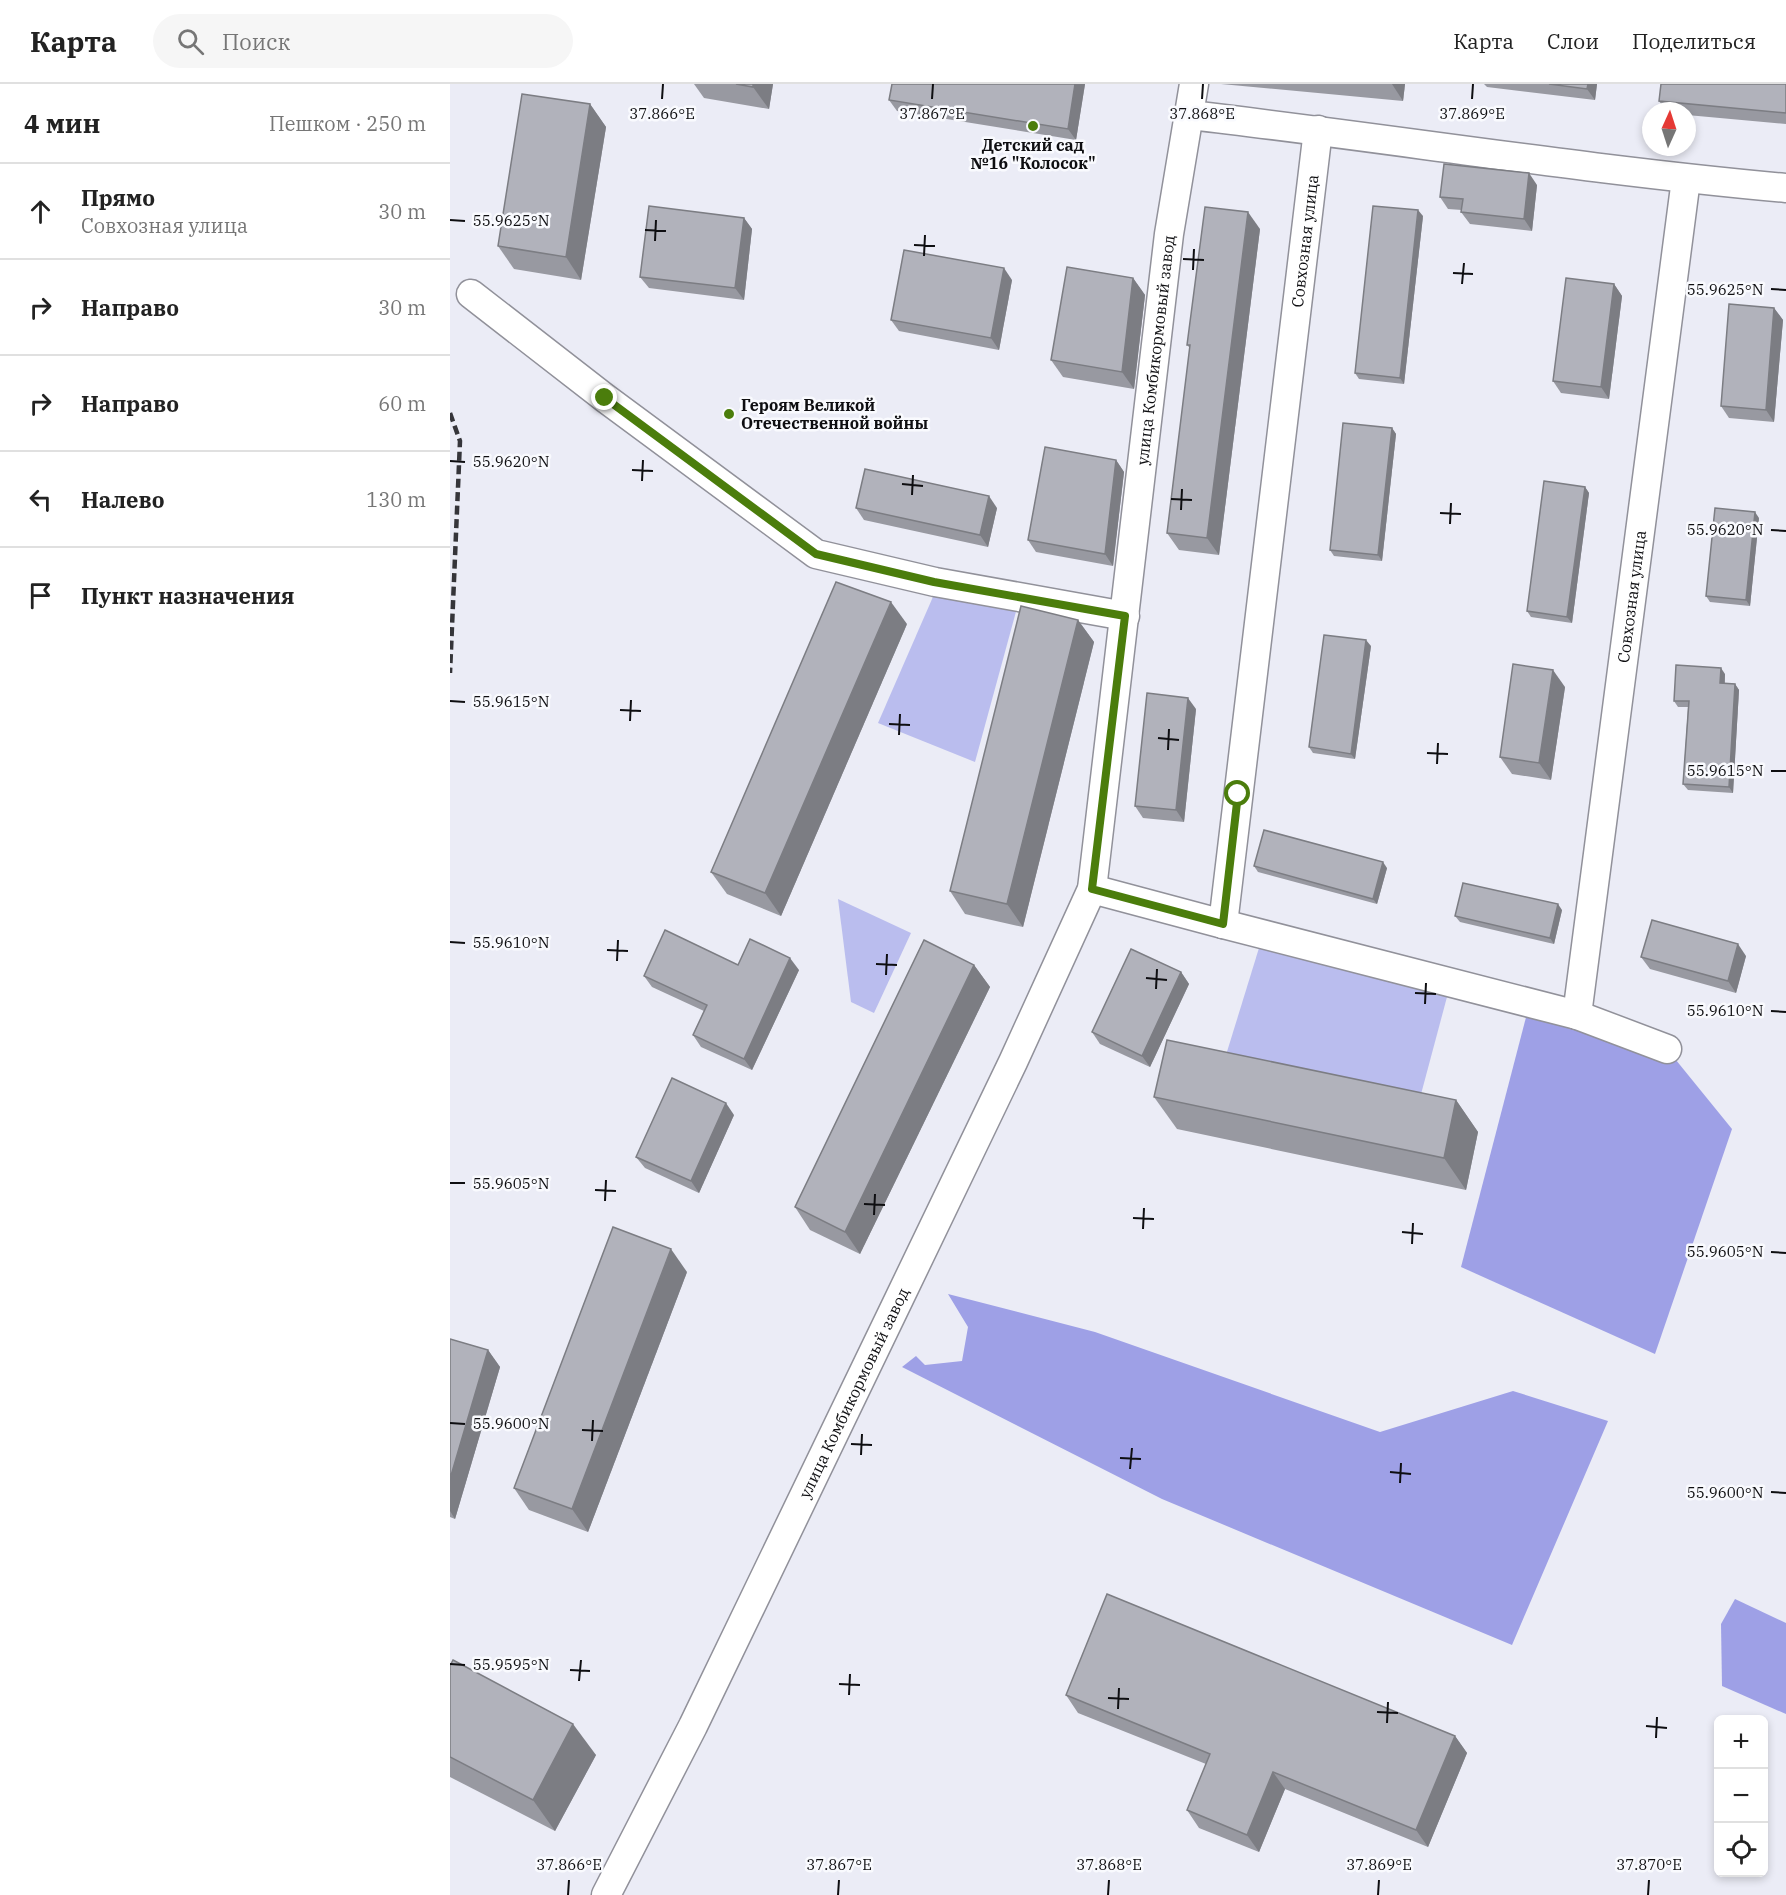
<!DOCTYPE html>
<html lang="ru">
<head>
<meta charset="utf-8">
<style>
  body { margin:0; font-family:"IBM Plex Serif",serif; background:#f6f6f6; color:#222 }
  .controls { position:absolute; right:18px; bottom:18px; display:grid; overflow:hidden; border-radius:9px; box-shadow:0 3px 9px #0003 }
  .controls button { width:54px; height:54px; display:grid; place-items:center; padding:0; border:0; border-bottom:2px solid #e0e0e0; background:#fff; color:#222; font:30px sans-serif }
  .compass { position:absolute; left:1192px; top:18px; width:54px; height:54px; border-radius:50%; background:#fff; box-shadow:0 3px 9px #0003; rotate:3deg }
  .stop { position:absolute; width:18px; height:18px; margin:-14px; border:4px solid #4b7d0c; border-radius:50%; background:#fff }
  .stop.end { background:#4b7d0c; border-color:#fff; box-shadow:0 2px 6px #0008 }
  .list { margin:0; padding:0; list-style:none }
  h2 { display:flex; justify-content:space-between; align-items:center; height:78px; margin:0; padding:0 24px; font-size:26px }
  h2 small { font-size:20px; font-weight:400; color:#767676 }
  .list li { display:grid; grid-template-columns:39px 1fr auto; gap:18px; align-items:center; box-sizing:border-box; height:96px; padding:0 24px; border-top:2px solid #e0e0e0 }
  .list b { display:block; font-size:22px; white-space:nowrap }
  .list p { margin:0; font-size:20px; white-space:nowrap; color:#767676 }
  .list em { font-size:20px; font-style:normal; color:#767676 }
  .icon { flex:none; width:33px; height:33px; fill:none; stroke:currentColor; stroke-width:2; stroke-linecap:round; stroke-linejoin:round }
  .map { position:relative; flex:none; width:1336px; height:1811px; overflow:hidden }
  header { display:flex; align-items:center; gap:36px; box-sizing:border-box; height:84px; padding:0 30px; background:#fff; border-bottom:2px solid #e0e0e0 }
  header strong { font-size:28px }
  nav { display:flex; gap:33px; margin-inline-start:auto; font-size:21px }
  .search { width:420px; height:54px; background:#f6f6f6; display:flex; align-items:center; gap:15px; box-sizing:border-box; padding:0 21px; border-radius:33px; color:#767676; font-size:22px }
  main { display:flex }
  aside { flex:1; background:#fff }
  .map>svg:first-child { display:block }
  .green { fill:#babdee }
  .forest { fill:#9ea0e6 }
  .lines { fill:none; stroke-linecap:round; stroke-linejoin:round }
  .minor-casing { stroke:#91919a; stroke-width:31 }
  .minor { stroke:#fff; stroke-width:28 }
  .rail { stroke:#35353a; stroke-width:4.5; stroke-dasharray:9 4.5; stroke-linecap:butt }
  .wall { fill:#9899a1 }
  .shaded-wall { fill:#7c7d83 }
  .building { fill:#b1b2bb; stroke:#7c7d83; stroke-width:1.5 }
  .route { stroke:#4b7d0c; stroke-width:8 }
  .ticks { fill:none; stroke:#0e0e11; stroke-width:2 }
  .poi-dot { fill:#4b7d0c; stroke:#f9fafe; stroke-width:2 }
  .labels { text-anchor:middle; stroke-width:5; stroke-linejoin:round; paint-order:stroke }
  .poi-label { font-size:16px; font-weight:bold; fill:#0e0e11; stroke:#f9fafe }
  .street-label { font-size:16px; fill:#0e0e11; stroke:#f9fafe }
  .ticks-label { font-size:15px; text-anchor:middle; fill:#0e0e11; stroke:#f9fafe; stroke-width:5; stroke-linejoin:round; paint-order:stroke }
</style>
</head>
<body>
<header>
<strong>Карта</strong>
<div class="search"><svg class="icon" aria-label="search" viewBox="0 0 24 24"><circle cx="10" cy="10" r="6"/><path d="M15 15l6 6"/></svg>Поиск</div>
<nav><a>Карта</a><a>Слои</a><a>Поделиться</a></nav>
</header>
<main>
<aside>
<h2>4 мин<small>Пешком · 250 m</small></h2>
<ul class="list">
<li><svg class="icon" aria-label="ahead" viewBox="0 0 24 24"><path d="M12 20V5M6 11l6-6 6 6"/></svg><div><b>Прямо</b><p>Совхозная улица</p></div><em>30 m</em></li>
<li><svg class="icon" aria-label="right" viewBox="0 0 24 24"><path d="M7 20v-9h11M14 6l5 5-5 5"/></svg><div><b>Направо</b></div><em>30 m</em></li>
<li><svg class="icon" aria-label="right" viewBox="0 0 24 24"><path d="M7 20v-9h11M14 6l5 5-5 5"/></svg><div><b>Направо</b></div><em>60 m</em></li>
<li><svg class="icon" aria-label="left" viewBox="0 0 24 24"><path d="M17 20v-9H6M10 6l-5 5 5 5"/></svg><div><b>Налево</b></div><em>130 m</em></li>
<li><svg class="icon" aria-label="arrive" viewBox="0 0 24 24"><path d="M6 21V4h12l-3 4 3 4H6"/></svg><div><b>Пункт назначения</b></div></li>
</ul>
</aside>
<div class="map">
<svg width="1336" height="1811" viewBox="0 0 1336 1811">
  <rect width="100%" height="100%" fill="#ebecf6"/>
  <!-- green -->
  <g class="green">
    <path d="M 489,499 L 570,513 L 525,678 L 428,639 Z"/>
    <path d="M 388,815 L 461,849 L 424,929 L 401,918 Z"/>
    <path d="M 813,851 L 1001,898 L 970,1014 L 776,971 Z"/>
  </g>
  <!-- forest -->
  <g class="forest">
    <path d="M 1080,918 L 1217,965 L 1282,1045 L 1205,1270 L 1011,1183 Z"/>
    <path d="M 498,1210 L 645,1248 L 930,1348 L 1063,1307 L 1158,1337 L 1062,1561 L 712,1415 L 452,1283 L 466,1272 L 475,1281 L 512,1277 L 518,1243 Z"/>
    <path d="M 1285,1515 L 1336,1539 L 1336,1630 L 1272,1602 L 1271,1540 Z"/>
  </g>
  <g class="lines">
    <defs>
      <g id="minor">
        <path d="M 740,31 C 939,54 1136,86 1336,104"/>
        <path d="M 21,210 L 155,314 L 366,470 L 485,498 L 675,532"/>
        <path d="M 642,805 L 773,840 L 1127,931 L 1217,965"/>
        <path id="s1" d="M 773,840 L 868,46"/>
        <path id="s2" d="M 1127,931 L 1236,95"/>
        <path id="s3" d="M 156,1811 L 243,1642 L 449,1215 L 563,978 L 642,805 L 719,150 L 744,0"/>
      </g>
    </defs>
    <!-- minor casing -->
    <use href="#minor" class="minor-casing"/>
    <!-- minor -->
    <use href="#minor" class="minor"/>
    <!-- rail -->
    <path class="rail" d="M 0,329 L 10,357 L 0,589"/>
  </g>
  <!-- wall -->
  <g class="wall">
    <path d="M 244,0 L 323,0 L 319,25 L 254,14 Z"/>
    <path d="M 442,0 L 635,0 L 626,56 L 447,27 L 439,16 Z"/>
    <path d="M 771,0 L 955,0 L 953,17 Z"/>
    <path d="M 1034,0 L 1147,0 L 1145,16 L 1037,3 Z"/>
    <path d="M 1336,0 L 1336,40 L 1237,31 L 1237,27 L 1216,27 L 1209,17 Z"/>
    <path d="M 140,20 L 156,43 L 131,196 L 64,185 L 48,162 Z"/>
    <path d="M 1087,101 L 1082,147 L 1020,140 L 1011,128 L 1012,126 L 998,125 L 990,113 Z"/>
    <path d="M 973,132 L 954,300 L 909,295 L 905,289 Z"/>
    <path d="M 294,134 L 302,145 L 294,216 L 199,204 L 190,193 Z"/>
    <path d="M 810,145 L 769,471 L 729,466 L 717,449 L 740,264 L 737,261 Z"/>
    <path d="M 683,194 L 695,211 L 684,305 L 613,293 L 601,276 Z"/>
    <path d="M 562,196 L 549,266 L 449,247 L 441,236 Z"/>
    <path d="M 1164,200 L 1172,212 L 1159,315 L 1111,309 L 1103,297 Z"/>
    <path d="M 1324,224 L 1333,236 L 1324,338 L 1279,334 L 1271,322 Z"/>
    <path d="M 942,344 L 946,350 L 932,477 L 884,472 L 880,466 Z"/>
    <path d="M 666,376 L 674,388 L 663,482 L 586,468 L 578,456 Z"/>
    <path d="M 1135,403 L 1139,409 L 1122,539 L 1081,533 L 1077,527 Z"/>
    <path d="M 406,424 L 547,424 L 538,463 L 414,436 Z"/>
    <path d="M 1309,434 L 1300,522 L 1260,518 L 1256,512 Z"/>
    <path d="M 628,536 L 644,558 L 573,843 L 515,830 L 500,807 Z"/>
    <path d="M 457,540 L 331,832 L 277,810 L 261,788 Z"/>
    <path d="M 921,562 L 905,675 L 863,669 L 859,663 Z"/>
    <path d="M 1275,590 L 1275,599 L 1285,600 L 1289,606 L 1283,709 L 1238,706 L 1233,700 L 1238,623 L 1228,623 L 1224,617 Z"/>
    <path d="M 1115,603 L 1101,696 L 1062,690 L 1050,673 Z"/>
    <path d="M 746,625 L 734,738 L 693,734 L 685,722 Z"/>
    <path d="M 804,782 L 937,784 L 927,820 L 808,788 Z"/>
    <path d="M 1112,826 L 1104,860 L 1010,838 L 1005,832 Z"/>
    <path d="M 1296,872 L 1286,909 L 1200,885 L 1191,873 Z"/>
    <path d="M 288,881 L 349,886 L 302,986 L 251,963 L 243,951 L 254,927 L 202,903 L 194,892 Z"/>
    <path d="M 524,881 L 540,903 L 410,1170 L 360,1146 L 345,1123 Z"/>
    <path d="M 731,888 L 739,900 L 700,983 L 650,960 L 642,948 Z"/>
    <path d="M 704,1013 L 1006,1016 L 1028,1048 L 1016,1106 L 727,1045 Z"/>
    <path d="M 284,1031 L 249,1109 L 195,1084 L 186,1073 Z"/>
    <path d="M 237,1188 L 138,1448 L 79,1426 L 64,1404 Z"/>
    <path d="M 0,1255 L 38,1266 L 50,1283 L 5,1435 L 0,1433 Z"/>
    <path d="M 0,1582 L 146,1671 L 105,1747 L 0,1693 Z"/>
    <path d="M 616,1611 L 1005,1652 L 1017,1669 L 978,1763 L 835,1705 L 809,1768 L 749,1744 L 737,1726 L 756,1680 L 628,1629 Z"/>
  </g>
  <!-- shaded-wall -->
  <g class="shaded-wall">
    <path d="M 303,0 L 323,0 L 319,25 L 303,3 Z"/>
    <path d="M 625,0 L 635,0 L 626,56 L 618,45 Z"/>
    <path d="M 942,0 L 955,0 L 953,17 Z"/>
    <path d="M 1138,0 L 1147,0 L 1145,16 L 1137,5 Z"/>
    <path d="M 140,20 L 156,43 L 131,196 L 116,173 Z"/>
    <path d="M 1079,89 L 1087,101 L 1082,147 L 1074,135 Z"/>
    <path d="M 968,126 L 973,132 L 954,300 L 950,294 Z"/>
    <path d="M 798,128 L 810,145 L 769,471 L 757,454 Z"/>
    <path d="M 294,134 L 302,145 L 294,216 L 285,204 Z"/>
    <path d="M 554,184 L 562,196 L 549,266 L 541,254 Z"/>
    <path d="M 683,194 L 695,211 L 684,305 L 672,288 Z"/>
    <path d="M 1164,200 L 1172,212 L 1159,315 L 1151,303 Z"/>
    <path d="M 1324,224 L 1333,236 L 1324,338 L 1316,326 Z"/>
    <path d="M 942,344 L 946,350 L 932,477 L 928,471 Z"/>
    <path d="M 666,376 L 674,388 L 663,482 L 655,470 Z"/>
    <path d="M 1135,403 L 1139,409 L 1122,539 L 1117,533 Z"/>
    <path d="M 539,412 L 547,424 L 538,463 L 530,451 Z"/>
    <path d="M 1305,428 L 1309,434 L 1300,522 L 1296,516 Z"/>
    <path d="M 441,518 L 457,540 L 331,832 L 315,809 Z"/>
    <path d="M 628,536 L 644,558 L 573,843 L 557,820 Z"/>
    <path d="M 916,556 L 921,562 L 905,675 L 901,670 Z"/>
    <path d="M 1271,584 L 1275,590 L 1274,605 L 1270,599 Z"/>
    <path d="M 1103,586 L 1115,603 L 1101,696 L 1089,679 Z"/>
    <path d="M 1285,600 L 1289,606 L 1283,709 L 1279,703 Z"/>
    <path d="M 738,614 L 746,625 L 734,738 L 726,726 Z"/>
    <path d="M 933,778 L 937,784 L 927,820 L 923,815 Z"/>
    <path d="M 1108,820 L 1112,826 L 1104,860 L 1100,854 Z"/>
    <path d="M 1288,860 L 1296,872 L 1286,909 L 1278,897 Z"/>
    <path d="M 340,874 L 349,886 L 302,986 L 294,975 Z"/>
    <path d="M 524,881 L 540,903 L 410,1170 L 395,1148 Z"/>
    <path d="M 731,888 L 739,900 L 700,983 L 692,972 Z"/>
    <path d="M 1006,1016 L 1028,1048 L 1016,1106 L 994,1074 Z"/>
    <path d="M 276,1019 L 284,1031 L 249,1109 L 241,1097 Z"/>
    <path d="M 221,1165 L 237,1188 L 138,1448 L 122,1425 Z"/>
    <path d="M 38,1266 L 50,1283 L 5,1435 L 0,1427 L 0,1395 Z"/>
    <path d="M 123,1640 L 146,1671 L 105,1747 L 83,1716 Z"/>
    <path d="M 1005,1652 L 1017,1669 L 978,1763 L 966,1746 Z"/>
    <path d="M 823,1688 L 835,1705 L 809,1768 L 797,1751 Z"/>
  </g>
  <!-- building -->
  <g class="building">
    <path d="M 286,0 L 303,0 L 303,3 Z"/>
    <path d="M 442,0 L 625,0 L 618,45 L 439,16 Z"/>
    <path d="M 1099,0 L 1138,0 L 1137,5 Z"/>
    <path d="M 1211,0 L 1336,0 L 1336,29 L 1209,17 Z"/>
    <path d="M 72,10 L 140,20 L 116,173 L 48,162 Z"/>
    <path d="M 994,80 L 1079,89 L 1074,135 L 1011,128 L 1013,115 L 990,113 Z"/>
    <path d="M 199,122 L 294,134 L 285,204 L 190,193 Z"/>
    <path d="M 923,122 L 968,126 L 950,294 L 905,289 Z"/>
    <path d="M 755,123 L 798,128 L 757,454 L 717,449 L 740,261 L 737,261 Z"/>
    <path d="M 454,166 L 554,184 L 541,254 L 441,236 Z"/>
    <path d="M 617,183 L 683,194 L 672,288 L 601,276 Z"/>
    <path d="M 1116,194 L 1164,200 L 1151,303 L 1103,297 Z"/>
    <path d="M 1279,220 L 1324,224 L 1316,326 L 1271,322 Z"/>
    <path d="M 893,339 L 942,344 L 928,471 L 880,466 Z"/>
    <path d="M 595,363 L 666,376 L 655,470 L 578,456 Z"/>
    <path d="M 415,385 L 539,412 L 530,451 L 406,424 Z"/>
    <path d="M 1094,397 L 1135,403 L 1117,533 L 1077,527 Z"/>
    <path d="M 1265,424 L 1305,428 L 1296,516 L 1256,512 Z"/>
    <path d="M 386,498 L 441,518 L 315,809 L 261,788 Z"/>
    <path d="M 571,522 L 628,536 L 557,820 L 500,807 Z"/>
    <path d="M 874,551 L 916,556 L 901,670 L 859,663 Z"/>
    <path d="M 1063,580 L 1103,586 L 1089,679 L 1050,673 Z"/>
    <path d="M 1226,581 L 1271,584 L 1270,599 L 1285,600 L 1279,703 L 1233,700 L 1239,617 L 1224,617 Z"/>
    <path d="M 697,609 L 738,614 L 726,726 L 685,722 Z"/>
    <path d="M 814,746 L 933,778 L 923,815 L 804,782 Z"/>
    <path d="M 1013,799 L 1108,820 L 1100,854 L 1005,832 Z"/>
    <path d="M 1202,836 L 1288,860 L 1278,897 L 1191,873 Z"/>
    <path d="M 215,846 L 288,881 L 300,855 L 340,874 L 294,975 L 243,951 L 257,921 L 194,892 Z"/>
    <path d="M 474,856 L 524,881 L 395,1148 L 345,1123 Z"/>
    <path d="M 681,865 L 731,888 L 692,972 L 642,948 Z"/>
    <path d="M 717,956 L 1006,1016 L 994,1074 L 704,1013 Z"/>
    <path d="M 222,994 L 276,1019 L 241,1097 L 186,1073 Z"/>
    <path d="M 163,1143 L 221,1165 L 122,1425 L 64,1404 Z"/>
    <path d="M 0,1255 L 38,1266 L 0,1395 Z"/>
    <path d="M 657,1510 L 1005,1652 L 966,1746 L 823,1688 L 797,1751 L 737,1726 L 760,1670 L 616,1611 Z"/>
    <path d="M 3,1576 L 123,1640 L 83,1716 L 0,1673 L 0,1582 Z"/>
  </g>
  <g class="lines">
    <!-- route -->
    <path class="route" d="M 155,314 L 366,470 L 484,498 L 675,532 L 642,805 L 773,840 L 788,710"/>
  </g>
  <!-- ticks -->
  <path class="ticks" d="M 212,15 L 213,0M 482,15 L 483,0M 752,15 L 753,0M 1022,15 L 1023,0M 0,136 L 15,137M 195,146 L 216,147M 205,157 L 206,136M 464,161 L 485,162M 474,172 L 475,151M 733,175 L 754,176M 743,186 L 744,165M 1003,189 L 1023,190M 1012,200 L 1014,179M 1321,205 L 1336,206M 0,377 L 15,378M 182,386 L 203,387M 192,397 L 193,376M 452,400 L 473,402M 462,411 L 463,391M 721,415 L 742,416M 731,426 L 732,405M 990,429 L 1011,430M 1000,440 L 1001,419M 1321,446 L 1336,447M 0,617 L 15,618M 170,626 L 191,627M 180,637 L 181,616M 439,640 L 460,641M 449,651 L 450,630M 708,654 L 729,656M 718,666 L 719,645M 977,669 L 998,670M 987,680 L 988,659M 1321,687 L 1336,687M 0,858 L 15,859M 157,866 L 178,867M 167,877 L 168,856M 426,880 L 447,881M 436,891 L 437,870M 696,894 L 717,896M 706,905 L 707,885M 965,909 L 986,910M 975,920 L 976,899M 1321,927 L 1336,928M 0,1099 L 15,1099M 145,1106 L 166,1107M 155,1117 L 156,1096M 414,1120 L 435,1121M 424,1131 L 425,1110M 683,1134 L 704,1135M 693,1145 L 694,1124M 952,1148 L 973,1150M 962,1160 L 963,1139M 1321,1168 L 1336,1169M 0,1339 L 15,1340M 132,1346 L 153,1347M 142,1357 L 143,1336M 401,1360 L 422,1361M 411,1371 L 412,1350M 670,1374 L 691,1375M 680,1385 L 682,1364M 940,1388 L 961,1390M 950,1399 L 951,1379M 1321,1408 L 1336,1409M 0,1580 L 15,1581M 120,1586 L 140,1587M 129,1597 L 131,1576M 389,1600 L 410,1601M 399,1611 L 400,1590M 658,1614 L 679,1615M 668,1625 L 669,1604M 927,1628 L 948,1629M 937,1639 L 938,1618M 1196,1642 L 1217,1644M 1206,1654 L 1207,1633M 118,1811 L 119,1796M 388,1811 L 389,1796M 658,1811 L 659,1796M 928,1811 L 929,1796M 1198,1811 L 1199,1796"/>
  <!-- markers -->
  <g class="poi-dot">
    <circle cx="583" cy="42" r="6"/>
    <circle cx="279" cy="330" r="6"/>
  </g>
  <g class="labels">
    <!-- poi labels -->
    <g class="poi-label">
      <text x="583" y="67">Детский сад<tspan x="583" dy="18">№16 "Колосок"</tspan></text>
      <text x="291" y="327" text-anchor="start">Героям Великой<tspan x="291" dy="18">Отечественной войны</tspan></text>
    </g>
    <!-- street labels -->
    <g class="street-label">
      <text dy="6" stroke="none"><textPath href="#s1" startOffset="688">Совхозная улица</textPath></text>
      <text dy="6" stroke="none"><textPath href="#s3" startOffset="1660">улица Комбикормовый завод</textPath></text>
      <text dy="6" stroke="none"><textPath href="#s2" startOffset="422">Совхозная улица</textPath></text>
      <text dy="6" stroke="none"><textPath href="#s3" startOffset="560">улица Комбикормовый завод</textPath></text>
    </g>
  </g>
  <g class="ticks-label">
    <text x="212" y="35">37.866°E</text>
    <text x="482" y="35">37.867°E</text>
    <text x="752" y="35">37.868°E</text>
    <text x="1022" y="35">37.869°E</text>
    <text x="61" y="142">55.9625°N</text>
    <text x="1275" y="211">55.9625°N</text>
    <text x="61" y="383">55.9620°N</text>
    <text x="1275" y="451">55.9620°N</text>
    <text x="61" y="623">55.9615°N</text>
    <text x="1275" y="692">55.9615°N</text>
    <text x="61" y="864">55.9610°N</text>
    <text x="1275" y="932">55.9610°N</text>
    <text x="61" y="1105">55.9605°N</text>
    <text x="1275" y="1173">55.9605°N</text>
    <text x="61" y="1345">55.9600°N</text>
    <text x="1275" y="1414">55.9600°N</text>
    <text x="61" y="1586">55.9595°N</text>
    <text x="119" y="1786">37.866°E</text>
    <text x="389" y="1786">37.867°E</text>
    <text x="659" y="1786">37.868°E</text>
    <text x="929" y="1786">37.869°E</text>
    <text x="1199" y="1786">37.870°E</text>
  </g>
</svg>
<div class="controls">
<button>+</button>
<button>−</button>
<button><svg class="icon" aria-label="locate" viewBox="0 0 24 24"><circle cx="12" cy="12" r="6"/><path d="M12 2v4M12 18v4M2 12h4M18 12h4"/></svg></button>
</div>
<svg class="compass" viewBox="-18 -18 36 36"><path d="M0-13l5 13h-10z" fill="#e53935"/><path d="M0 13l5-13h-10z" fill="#767676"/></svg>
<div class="stop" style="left:788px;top:710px"></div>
<div class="stop end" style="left:155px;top:314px"></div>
</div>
</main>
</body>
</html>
